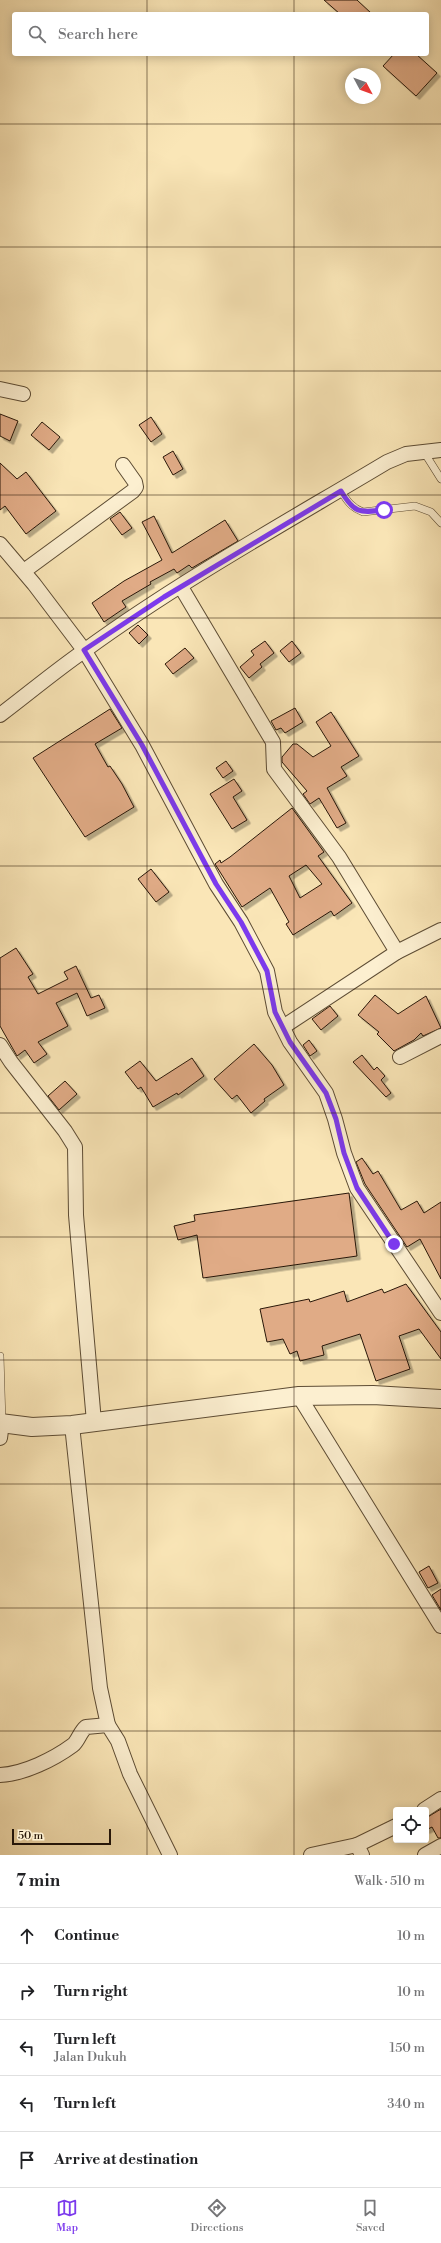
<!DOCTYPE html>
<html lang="en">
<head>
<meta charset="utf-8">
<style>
  body { margin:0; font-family:"Libre Bodoni",serif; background:#f6f6f6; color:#202124 }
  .controls { position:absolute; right:12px; bottom:12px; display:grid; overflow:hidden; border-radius:4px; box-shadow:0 2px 10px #0003 }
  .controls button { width:36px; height:36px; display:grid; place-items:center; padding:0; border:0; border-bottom:1px solid #e0e0e0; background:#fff; color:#202124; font:20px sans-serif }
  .compass { position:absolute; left:345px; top:68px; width:36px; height:36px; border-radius:50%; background:#fff; box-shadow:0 2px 10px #0003; rotate:131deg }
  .scale { position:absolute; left:12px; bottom:10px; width:99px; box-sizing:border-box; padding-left:4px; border:2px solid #291809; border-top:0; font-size:11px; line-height:14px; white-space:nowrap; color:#291809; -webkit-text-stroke:3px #fcefd0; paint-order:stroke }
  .stop { position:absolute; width:12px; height:12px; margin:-9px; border:3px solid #7c3aed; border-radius:50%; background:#fff }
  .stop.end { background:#7c3aed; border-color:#fff; box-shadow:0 1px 4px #0008 }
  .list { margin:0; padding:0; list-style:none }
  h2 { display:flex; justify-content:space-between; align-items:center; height:52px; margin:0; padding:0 16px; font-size:17px }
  h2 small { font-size:13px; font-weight:400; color:#757577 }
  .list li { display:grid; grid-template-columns:26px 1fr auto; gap:12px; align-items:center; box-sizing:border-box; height:56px; padding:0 16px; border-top:1px solid #e0e0e0 }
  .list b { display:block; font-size:15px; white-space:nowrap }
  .list p { margin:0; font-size:13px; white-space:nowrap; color:#757577 }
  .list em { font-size:13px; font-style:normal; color:#757577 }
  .icon { flex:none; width:22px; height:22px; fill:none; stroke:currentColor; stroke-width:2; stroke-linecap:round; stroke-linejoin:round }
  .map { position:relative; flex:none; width:441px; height:1855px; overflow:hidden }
  .search { position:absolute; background:#fff; box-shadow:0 2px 10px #0003; left:12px; right:12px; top:12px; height:44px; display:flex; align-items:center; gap:10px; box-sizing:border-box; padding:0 14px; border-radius:4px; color:#757577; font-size:15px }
  .sheet { height:332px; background:#fff }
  nav { display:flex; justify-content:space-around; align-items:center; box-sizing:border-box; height:56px; border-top:1px solid #e0e0e0; background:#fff; font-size:11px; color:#757577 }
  nav a { display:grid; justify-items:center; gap:2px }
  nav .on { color:#7c3aed }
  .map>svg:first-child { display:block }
  .building { fill:#e0ab86; stroke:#291809; fill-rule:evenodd; filter:url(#shadow) }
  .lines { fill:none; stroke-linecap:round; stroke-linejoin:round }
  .service-casing { stroke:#5d4c34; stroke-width:8 }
  .minor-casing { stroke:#5d4c34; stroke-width:16 }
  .tertiary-casing { stroke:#5d4c34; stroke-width:20 }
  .service { stroke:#fcefd0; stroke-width:7 }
  .minor { stroke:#fcefd0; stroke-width:14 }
  .tertiary { stroke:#fcefd0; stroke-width:18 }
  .route { stroke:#7c3aed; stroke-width:5 }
  .grid { fill:none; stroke:#291809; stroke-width:1; stroke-opacity:0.55 }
</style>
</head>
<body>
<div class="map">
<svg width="441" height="1855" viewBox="0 0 441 1855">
  <defs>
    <filter id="shadow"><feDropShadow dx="3.5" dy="3.5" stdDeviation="0" flood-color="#0004"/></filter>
  </defs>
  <rect width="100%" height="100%" fill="#fae6b7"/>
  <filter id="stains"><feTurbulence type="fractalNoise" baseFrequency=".005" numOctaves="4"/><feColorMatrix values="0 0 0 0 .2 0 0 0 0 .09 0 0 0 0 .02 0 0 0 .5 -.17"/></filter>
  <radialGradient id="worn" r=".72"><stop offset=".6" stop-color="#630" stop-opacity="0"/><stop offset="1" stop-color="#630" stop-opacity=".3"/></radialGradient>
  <!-- building -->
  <g class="building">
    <path d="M 324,0 L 357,0 L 372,14 L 340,14 Z"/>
    <path d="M 394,54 L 416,54 L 437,73 L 416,96 L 383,66 Z"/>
    <path d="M 0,414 L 18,421 L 10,441 L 0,436 Z"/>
    <path d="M 151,417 L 162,434 L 151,442 L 139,425 Z"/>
    <path d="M 42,422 L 60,437 L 49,450 L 31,435 Z"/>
    <path d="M 173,451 L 183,469 L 173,475 L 163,457 Z"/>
    <path d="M 0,463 L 17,479 L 26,472 L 56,511 L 26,534 L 5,506 L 0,510 Z"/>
    <path d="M 120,512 L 132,528 L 122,535 L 110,519 Z"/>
    <path d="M 154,516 L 172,553 L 225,520 L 238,541 L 192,568 L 189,565 L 177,573 L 174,569 L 150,582 L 151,584 L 122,601 L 126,607 L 104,622 L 92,603 L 124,581 L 162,560 L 142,522 Z"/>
    <path d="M 138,625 L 148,635 L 139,644 L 129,633 Z"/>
    <path d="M 265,641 L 274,653 L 260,664 L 262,667 L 249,678 L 240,667 L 254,655 L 251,651 Z"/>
    <path d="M 292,641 L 301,653 L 289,662 L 280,651 Z"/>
    <path d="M 185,648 L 194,658 L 173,674 L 165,664 Z"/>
    <path d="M 295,708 L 303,722 L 285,733 L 281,728 L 276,730 L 271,721 Z"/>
    <path d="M 110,709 L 122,728 L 95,744 L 108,767 L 110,766 L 122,784 L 134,807 L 85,837 L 33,758 Z"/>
    <path d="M 331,712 L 359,756 L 341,767 L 347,776 L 327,788 L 346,823 L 337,828 L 319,798 L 310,804 L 303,794 L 307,791 L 282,762 L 282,757 L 293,744 L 297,744 L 313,757 L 331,746 L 316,722 Z"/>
    <path d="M 226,761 L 233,771 L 223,778 L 216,768 Z"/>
    <path d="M 234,779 L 242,791 L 233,797 L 247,820 L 232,829 L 210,794 Z"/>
    <path d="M 292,808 L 324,852 L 318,856 L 352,903 L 334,916 L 331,911 L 293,935 L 286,924 L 289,922 L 270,888 L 242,907 L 215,864 L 220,860 L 221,863 L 230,857 ZM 306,865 L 322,884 L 300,898 L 289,876 Z"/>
    <path d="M 151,869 L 169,892 L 156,902 L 138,879 Z"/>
    <path d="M 16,948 L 33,974 L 28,977 L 38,994 L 68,979 L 64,972 L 76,966 L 91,998 L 99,995 L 105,1008 L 87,1016 L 77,993 L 56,1003 L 68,1026 L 38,1042 L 47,1054 L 34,1063 L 25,1050 L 17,1056 L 0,1026 L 0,958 Z"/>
    <path d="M 375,995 L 398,1014 L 426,996 L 441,1028 L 423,1036 L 421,1033 L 414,1040 L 394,1051 L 377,1034 L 379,1032 L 358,1015 Z"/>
    <path d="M 330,1006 L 338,1016 L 321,1030 L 312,1019 Z"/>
    <path d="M 309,1040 L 317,1051 L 310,1056 L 303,1045 Z"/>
    <path d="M 254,1044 L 272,1065 L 284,1085 L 264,1099 L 265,1101 L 251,1113 L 237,1095 L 232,1099 L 214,1079 Z"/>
    <path d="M 362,1055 L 374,1070 L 377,1067 L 385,1076 L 381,1080 L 391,1093 L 386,1097 L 353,1062 Z"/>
    <path d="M 192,1058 L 204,1076 L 178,1095 L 177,1093 L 153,1107 L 141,1087 L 138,1089 L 125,1072 L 140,1061 L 156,1081 Z"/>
    <path d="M 65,1081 L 77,1094 L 59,1110 L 48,1096 Z"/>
    <path d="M 362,1158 L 373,1174 L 378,1171 L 401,1210 L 417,1201 L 424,1213 L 441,1202 L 441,1279 L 420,1239 L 407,1247 L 365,1184 L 356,1162 Z"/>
    <path d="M 349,1193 L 357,1256 L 203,1278 L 197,1235 L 178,1240 L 174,1226 L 195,1221 L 194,1215 Z"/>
    <path d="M 406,1284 L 441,1332 L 441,1359 L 419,1329 L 399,1336 L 410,1369 L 376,1381 L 360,1334 L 322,1346 L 324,1355 L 300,1361 L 297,1351 L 290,1354 L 283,1339 L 267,1342 L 260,1309 L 309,1299 L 310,1302 L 344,1291 L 347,1302 L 382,1289 L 384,1293 Z"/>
    <path d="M 429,1566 L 438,1583 L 428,1588 L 419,1572 Z"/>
    <path d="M 441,1589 L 441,1610 L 432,1595 Z"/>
    <path d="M 441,1809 L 441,1838 L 438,1838 L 432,1827 L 426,1830 L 426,1818 Z"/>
  </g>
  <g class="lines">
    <defs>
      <g id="service">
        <path d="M 424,452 L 441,479"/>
        <path d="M 341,491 C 347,501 352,508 363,512 L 415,506 L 431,512 L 441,523"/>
        <path d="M 0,1356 L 2,1423"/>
      </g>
      <g id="minor">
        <path d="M 0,389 L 23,394"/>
        <path d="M 0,544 L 34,584 L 84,650 L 142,745 L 216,884 L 241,922 L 267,971 L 275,1012 L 290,1042 L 326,1093 L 335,1119 L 344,1153 L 357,1188 L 441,1313"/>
        <path d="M 24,571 L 133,491 L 136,487 L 135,482 L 123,465"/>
        <path d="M 181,587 L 273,742 L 274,769 L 339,857 L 397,952"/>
        <path d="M 0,715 C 28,694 55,671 84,651 C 180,581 285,523 387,462 L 406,454 L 441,450"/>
        <path d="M 283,1027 L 397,952 L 441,930"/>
        <path d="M 0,1045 L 11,1062 L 65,1131 L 75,1147 L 76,1215 L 94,1422"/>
        <path d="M 400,1057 L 441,1036"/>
        <path d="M 299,1396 L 441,1626"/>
        <path d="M 72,1425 L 100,1688 L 108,1725"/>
        <path d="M 0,1438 L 2,1423"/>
        <path d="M 0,1775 C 24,1774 54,1759 73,1745 C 78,1741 80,1732 86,1727 L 108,1725 L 118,1741 L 130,1774 L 170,1855"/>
        <path d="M 424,1810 L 441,1799"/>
        <path d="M 311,1855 L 357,1845"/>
        <path d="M 362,1855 L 357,1845 L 396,1826"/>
        <path d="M 425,1855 L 441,1846"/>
      </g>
      <path id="tertiary" d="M 0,1423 L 32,1427 L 72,1425 L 299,1396 L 373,1395 L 441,1399"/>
    </defs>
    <!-- service casing -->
    <use href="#service" class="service-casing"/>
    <!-- minor casing -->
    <use href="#minor" class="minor-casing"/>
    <!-- tertiary casing -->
    <use href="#tertiary" class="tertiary-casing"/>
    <!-- service -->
    <use href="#service" class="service"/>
    <!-- minor -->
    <use href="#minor" class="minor"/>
    <!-- tertiary -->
    <use href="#tertiary" class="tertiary"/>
  </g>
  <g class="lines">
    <!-- route -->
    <path class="route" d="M 384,510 C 359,513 354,513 341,491 L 164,597 L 84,650 L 142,745 L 216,884 L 241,922 L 267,971 L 275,1012 L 290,1042 L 326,1093 L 336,1119 L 344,1153 L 357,1188 L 394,1244"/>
  </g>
  <!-- grid -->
  <path class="grid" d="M 147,0 L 147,14M 294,0 L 294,14M 147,54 L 147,1855M 294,54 L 294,1855M 0,124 L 441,124M 0,247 L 441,247M 0,371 L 441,371M 0,495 L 441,495M 0,618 L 441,618M 0,742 L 441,742M 0,866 L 441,866M 0,989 L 441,989M 0,1113 L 441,1113M 0,1237 L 441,1237M 0,1360 L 441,1360M 0,1484 L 441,1484M 0,1608 L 441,1608M 0,1731 L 441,1731"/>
  <rect width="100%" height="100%" filter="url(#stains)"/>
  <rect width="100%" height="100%" fill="url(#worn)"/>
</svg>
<div class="controls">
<button><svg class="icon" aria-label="locate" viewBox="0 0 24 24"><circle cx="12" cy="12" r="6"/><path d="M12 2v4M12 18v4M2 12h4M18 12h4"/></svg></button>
</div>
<svg class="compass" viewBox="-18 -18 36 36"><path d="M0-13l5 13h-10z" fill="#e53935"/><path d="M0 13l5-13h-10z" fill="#757577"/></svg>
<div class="scale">50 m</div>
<div class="stop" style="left:384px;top:510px"></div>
<div class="stop end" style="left:394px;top:1244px"></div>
<div class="search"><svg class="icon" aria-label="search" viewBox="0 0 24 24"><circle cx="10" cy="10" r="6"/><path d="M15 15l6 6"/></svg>Search here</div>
</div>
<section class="sheet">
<h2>7 min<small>Walk · 510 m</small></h2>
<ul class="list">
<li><svg class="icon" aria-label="ahead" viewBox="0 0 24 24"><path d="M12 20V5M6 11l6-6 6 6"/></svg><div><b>Continue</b></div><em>10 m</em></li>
<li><svg class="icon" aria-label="right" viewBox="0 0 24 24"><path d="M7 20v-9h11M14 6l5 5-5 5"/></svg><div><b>Turn right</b></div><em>10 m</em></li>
<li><svg class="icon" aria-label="left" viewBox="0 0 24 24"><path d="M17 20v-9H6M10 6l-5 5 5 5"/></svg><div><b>Turn left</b><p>Jalan Dukuh</p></div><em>150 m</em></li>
<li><svg class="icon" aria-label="left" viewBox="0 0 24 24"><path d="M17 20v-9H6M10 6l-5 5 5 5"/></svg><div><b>Turn left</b></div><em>340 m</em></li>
<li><svg class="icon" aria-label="arrive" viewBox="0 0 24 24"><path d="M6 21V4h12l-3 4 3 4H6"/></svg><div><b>Arrive at destination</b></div></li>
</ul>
</section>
<nav>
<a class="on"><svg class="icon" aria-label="map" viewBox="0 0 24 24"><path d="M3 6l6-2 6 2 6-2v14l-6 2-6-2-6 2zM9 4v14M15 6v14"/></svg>Map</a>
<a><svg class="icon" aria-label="directions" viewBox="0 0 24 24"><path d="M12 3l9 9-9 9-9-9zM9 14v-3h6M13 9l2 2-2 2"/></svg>Directions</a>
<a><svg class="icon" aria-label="saved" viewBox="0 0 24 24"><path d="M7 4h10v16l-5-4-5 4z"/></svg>Saved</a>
</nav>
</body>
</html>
